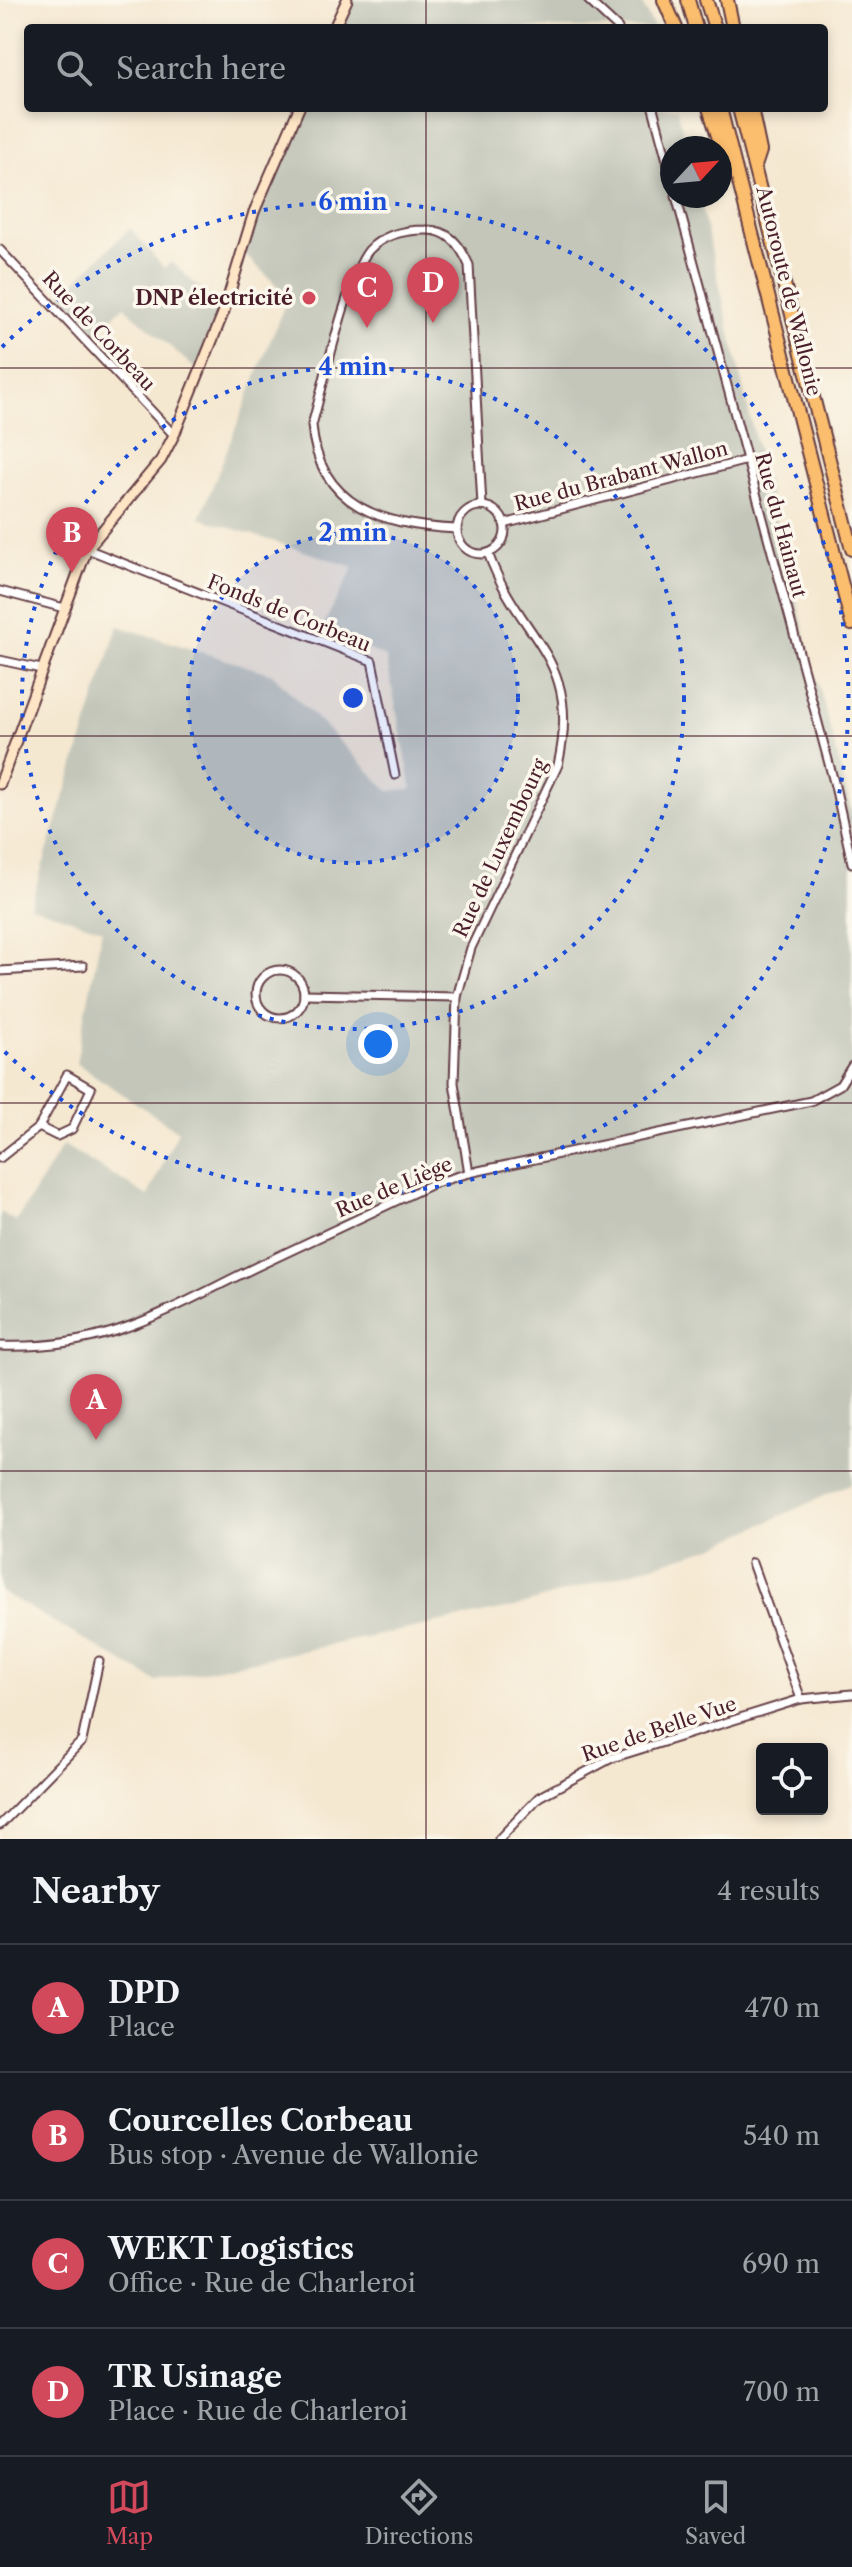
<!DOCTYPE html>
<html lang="en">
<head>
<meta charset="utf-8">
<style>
  body { margin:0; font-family:"Libre Caslon Text",serif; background:#242831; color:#f1f3f6 }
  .controls { position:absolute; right:24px; bottom:24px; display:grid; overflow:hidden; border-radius:8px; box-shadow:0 4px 12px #0003 }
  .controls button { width:72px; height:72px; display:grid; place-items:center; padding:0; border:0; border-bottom:2px solid #363941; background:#171b24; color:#f1f3f6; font:40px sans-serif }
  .compass { position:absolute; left:660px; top:136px; width:72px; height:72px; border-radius:50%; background:#171b24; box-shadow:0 4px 12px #0003; rotate:64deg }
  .you { position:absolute; left:378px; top:1044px; width:28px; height:28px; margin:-20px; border:6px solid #fff; border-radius:50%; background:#1a73e8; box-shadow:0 0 0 12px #1a73e833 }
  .badge { display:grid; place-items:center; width:52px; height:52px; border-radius:50%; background:#d1495b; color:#fff; font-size:26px; font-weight:700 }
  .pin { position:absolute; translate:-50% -66px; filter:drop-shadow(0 2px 4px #0008) }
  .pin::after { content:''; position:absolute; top:42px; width:28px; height:24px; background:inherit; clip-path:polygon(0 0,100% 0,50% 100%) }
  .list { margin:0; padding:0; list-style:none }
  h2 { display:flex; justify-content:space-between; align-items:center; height:104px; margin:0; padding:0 32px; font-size:34px }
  h2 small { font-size:26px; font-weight:400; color:#9ea1a6 }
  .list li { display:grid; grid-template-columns:52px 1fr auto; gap:24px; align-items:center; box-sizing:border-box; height:128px; padding:0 32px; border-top:2px solid #363941 }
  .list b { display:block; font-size:30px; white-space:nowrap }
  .list p { margin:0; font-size:26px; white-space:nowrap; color:#9ea1a6 }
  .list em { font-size:26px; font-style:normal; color:#9ea1a6 }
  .icon { flex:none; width:44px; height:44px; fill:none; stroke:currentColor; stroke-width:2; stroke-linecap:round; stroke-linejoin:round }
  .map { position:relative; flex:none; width:852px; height:1839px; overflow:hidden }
  .search { position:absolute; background:#171b24; box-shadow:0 4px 12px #0003; left:24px; right:24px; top:24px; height:88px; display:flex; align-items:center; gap:20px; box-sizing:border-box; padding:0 28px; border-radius:8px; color:#9ea1a6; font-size:30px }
  .sheet { height:616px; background:#171b24 }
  nav { display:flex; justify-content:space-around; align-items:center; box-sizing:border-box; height:112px; border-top:2px solid #363941; background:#171b24; font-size:22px; color:#9ea1a6 }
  nav a { display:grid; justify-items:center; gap:4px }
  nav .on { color:#d1495b }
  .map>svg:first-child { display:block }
  .industrial { fill:#c3c6b9 }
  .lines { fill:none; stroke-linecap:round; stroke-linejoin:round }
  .street-casing { stroke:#643d44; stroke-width:11 }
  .secondary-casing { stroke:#643d44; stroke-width:13 }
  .highway-casing { stroke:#643d44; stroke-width:16 }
  .street { stroke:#fff; stroke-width:7 }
  .secondary { stroke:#fde5c5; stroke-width:9 }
  .highway { stroke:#fbbd6e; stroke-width:12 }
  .grid { fill:none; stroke:#4a1f2b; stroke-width:2; stroke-opacity:0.55 }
  .ring { fill:none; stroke:#1d4ed8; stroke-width:4; stroke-dasharray:4 8 }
  .poi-dot { fill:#d1495b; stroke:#fbf7ec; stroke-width:3 }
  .labels { text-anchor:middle; stroke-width:7; stroke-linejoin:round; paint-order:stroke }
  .street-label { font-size:20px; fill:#4a1f2b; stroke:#fbf7ec }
  .poi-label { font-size:20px; font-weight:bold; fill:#4a1f2b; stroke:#fbf7ec; text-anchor:end }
  .centre { fill:#1d4ed8; stroke:#fbf7ec; stroke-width:4 }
  .ring-label { font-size:24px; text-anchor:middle; font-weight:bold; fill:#1d4ed8; stroke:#fbf7ec; stroke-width:7; stroke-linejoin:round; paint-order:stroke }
</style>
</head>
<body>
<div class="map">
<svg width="852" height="1839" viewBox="0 0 852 1839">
  <rect width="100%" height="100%" fill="#fbf7ec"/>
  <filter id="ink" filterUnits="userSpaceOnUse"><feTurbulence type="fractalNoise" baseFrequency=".0125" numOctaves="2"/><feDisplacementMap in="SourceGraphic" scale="16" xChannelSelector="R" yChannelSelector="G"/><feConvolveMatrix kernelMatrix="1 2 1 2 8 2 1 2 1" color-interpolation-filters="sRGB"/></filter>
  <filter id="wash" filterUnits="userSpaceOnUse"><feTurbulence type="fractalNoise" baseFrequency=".006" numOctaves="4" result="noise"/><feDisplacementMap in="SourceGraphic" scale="32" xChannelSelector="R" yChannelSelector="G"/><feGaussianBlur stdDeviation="1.8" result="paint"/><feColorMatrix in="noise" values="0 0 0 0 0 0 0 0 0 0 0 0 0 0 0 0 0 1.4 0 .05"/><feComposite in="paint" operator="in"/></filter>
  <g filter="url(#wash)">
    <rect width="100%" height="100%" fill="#f5e8d1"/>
    <!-- industrial -->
    <g class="industrial">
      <path d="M 347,0 L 640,0 L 654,28 L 334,28 Z"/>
      <path d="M 299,108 L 677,108 L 687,148 L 672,148 L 672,196 L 699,196 L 758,452 L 852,813 L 852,1483 L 713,1547 L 515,1607 L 156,1681 L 0,1591 L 0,1212 L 16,1221 L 63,1145 L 148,1196 L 178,1131 L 76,1063 L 102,929 L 30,906 L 118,626 L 272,674 L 389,791 L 412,789 L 386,657 L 320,631 L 354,567 L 200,518 L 288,296 L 242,252 Z"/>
      <path d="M 130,228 L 164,268 L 172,262 L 224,311 L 199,372 L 124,306 L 92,337 L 57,299 Z"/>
    </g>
  </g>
  <g filter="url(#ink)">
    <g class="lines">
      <defs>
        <g id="street">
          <path d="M 588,0 L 618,28"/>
          <path d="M 653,108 L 672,179"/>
          <path d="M 676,196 L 835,786 L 852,863"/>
          <path d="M 0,250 L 174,435"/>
          <circle cx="481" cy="530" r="24"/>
          <path d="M 504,524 L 747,460"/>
          <path d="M 457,529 C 386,526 318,508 312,425 C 323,387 347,276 369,250 C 384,234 405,230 425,230 C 449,229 460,245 469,265 L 482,506"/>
          <path d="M 87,549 L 372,661 L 395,775"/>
          <path d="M 0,591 L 64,608"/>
          <path d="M 0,660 L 41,669"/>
          <circle cx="280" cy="994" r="24"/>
          <path d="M 0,971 L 83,966"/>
          <path d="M 304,994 L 457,997"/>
          <path d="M 67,1075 L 91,1089 L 72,1129 L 57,1136 L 39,1127 Z"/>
          <path d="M 0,1158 L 39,1127"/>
          <path d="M 469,1173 L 454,1083 L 457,997 L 471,948 L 558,765 C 583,656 520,642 488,553"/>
          <path d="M 0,1346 C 109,1350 166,1310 260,1265 C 317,1238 375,1211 432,1184 L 469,1173 L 811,1101 L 840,1085 L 852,1066"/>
          <path d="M 752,1563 L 801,1699"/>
          <path d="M 0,1825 L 82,1741 L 99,1661"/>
          <path d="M 499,1839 L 539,1797 L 612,1758 L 801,1699 L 852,1694"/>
        </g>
        <g id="secondary">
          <path d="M 334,28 L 347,0"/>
          <path d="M 0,784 L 87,549 L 161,460 L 174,435 L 224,311 L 254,212 L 299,108"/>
        </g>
        <g id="highway">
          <path d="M 664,0 L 676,28"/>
          <path d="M 688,0 L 696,28"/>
          <path d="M 706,0 L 715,28"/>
          <path d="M 727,0 L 733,28"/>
          <path d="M 709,108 L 729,170"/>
          <path d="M 720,108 L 852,624"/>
          <path d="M 739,108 L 852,549"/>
          <path d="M 751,108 L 760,151 L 755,166"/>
        </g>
      </defs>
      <!-- street casing -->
      <use href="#street" class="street-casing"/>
      <!-- secondary casing -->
      <use href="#secondary" class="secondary-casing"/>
      <!-- highway casing -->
      <use href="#highway" class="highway-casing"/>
      <!-- street -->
      <use href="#street" class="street"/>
      <!-- secondary -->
      <use href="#secondary" class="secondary"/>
      <!-- highway -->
      <use href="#highway" class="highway"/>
    </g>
  </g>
  <!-- grid -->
  <path class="grid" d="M 426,0 L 426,28M 426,108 L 426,1839M 0,368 L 852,368M 0,736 L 852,736M 0,1103 L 852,1103M 0,1471 L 852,1471"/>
  <!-- distance rings -->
  <circle cx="353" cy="698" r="165" fill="#1d4ed8" fill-opacity=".12"/>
  <g class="ring">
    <circle cx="353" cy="698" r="165"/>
    <circle cx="353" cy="698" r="331"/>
    <path d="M2 347A496 496 0 1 1 2 1049"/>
  </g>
  <!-- markers -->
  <circle class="poi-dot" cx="309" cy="298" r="8"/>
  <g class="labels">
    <!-- street labels -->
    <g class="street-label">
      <text transform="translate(789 291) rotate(76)" y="7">Autoroute de Wallonie</text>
      <text transform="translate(99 331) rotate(47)" y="7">Rue de Corbeau</text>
      <text transform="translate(621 476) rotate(-15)" y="7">Rue du Brabant Wallon</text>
      <text transform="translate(781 525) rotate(75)" y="7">Rue du Hainaut</text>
      <text transform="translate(289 613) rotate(22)" y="7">Fonds de Corbeau</text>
      <text transform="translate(500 848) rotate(-65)" y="7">Rue de Luxembourg</text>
      <text transform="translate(394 1187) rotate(-23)" y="7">Rue de Liège</text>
      <text transform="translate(659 1729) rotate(-19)" y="7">Rue de Belle Vue</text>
    </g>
    <!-- poi labels -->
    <g class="poi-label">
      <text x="293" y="305">DNP électricité</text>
    </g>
  </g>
  <circle cx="353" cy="698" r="12" class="centre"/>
  <g class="ring-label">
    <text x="353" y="210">6 min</text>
    <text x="353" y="375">4 min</text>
    <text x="353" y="541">2 min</text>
  </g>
</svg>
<div class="controls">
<button><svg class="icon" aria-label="locate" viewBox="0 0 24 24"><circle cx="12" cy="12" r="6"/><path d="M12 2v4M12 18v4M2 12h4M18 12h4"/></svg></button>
</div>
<svg class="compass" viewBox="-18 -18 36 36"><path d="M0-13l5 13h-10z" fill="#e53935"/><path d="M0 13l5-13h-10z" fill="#9ea1a6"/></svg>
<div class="you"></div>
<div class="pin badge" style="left:96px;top:1440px">A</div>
<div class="pin badge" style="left:72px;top:573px">B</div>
<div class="pin badge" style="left:367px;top:328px">C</div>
<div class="pin badge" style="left:433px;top:323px">D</div>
<div class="search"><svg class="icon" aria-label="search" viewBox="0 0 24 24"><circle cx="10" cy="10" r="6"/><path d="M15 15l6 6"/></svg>Search here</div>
</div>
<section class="sheet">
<h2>Nearby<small>4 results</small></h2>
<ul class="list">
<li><span class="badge">A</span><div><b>DPD</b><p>Place</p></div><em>470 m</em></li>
<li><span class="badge">B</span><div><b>Courcelles Corbeau</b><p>Bus stop · Avenue de Wallonie</p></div><em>540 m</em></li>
<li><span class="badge">C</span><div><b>WEKT Logistics</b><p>Office · Rue de Charleroi</p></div><em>690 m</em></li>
<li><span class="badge">D</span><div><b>TR Usinage</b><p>Place · Rue de Charleroi</p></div><em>700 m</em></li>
</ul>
</section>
<nav>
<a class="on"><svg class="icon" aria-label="map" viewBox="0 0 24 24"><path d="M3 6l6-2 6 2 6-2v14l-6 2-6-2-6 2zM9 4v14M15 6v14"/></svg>Map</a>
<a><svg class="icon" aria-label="directions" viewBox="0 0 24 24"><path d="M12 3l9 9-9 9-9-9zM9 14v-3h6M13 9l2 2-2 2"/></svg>Directions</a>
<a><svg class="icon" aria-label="saved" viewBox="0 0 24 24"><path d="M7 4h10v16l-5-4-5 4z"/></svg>Saved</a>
</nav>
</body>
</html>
